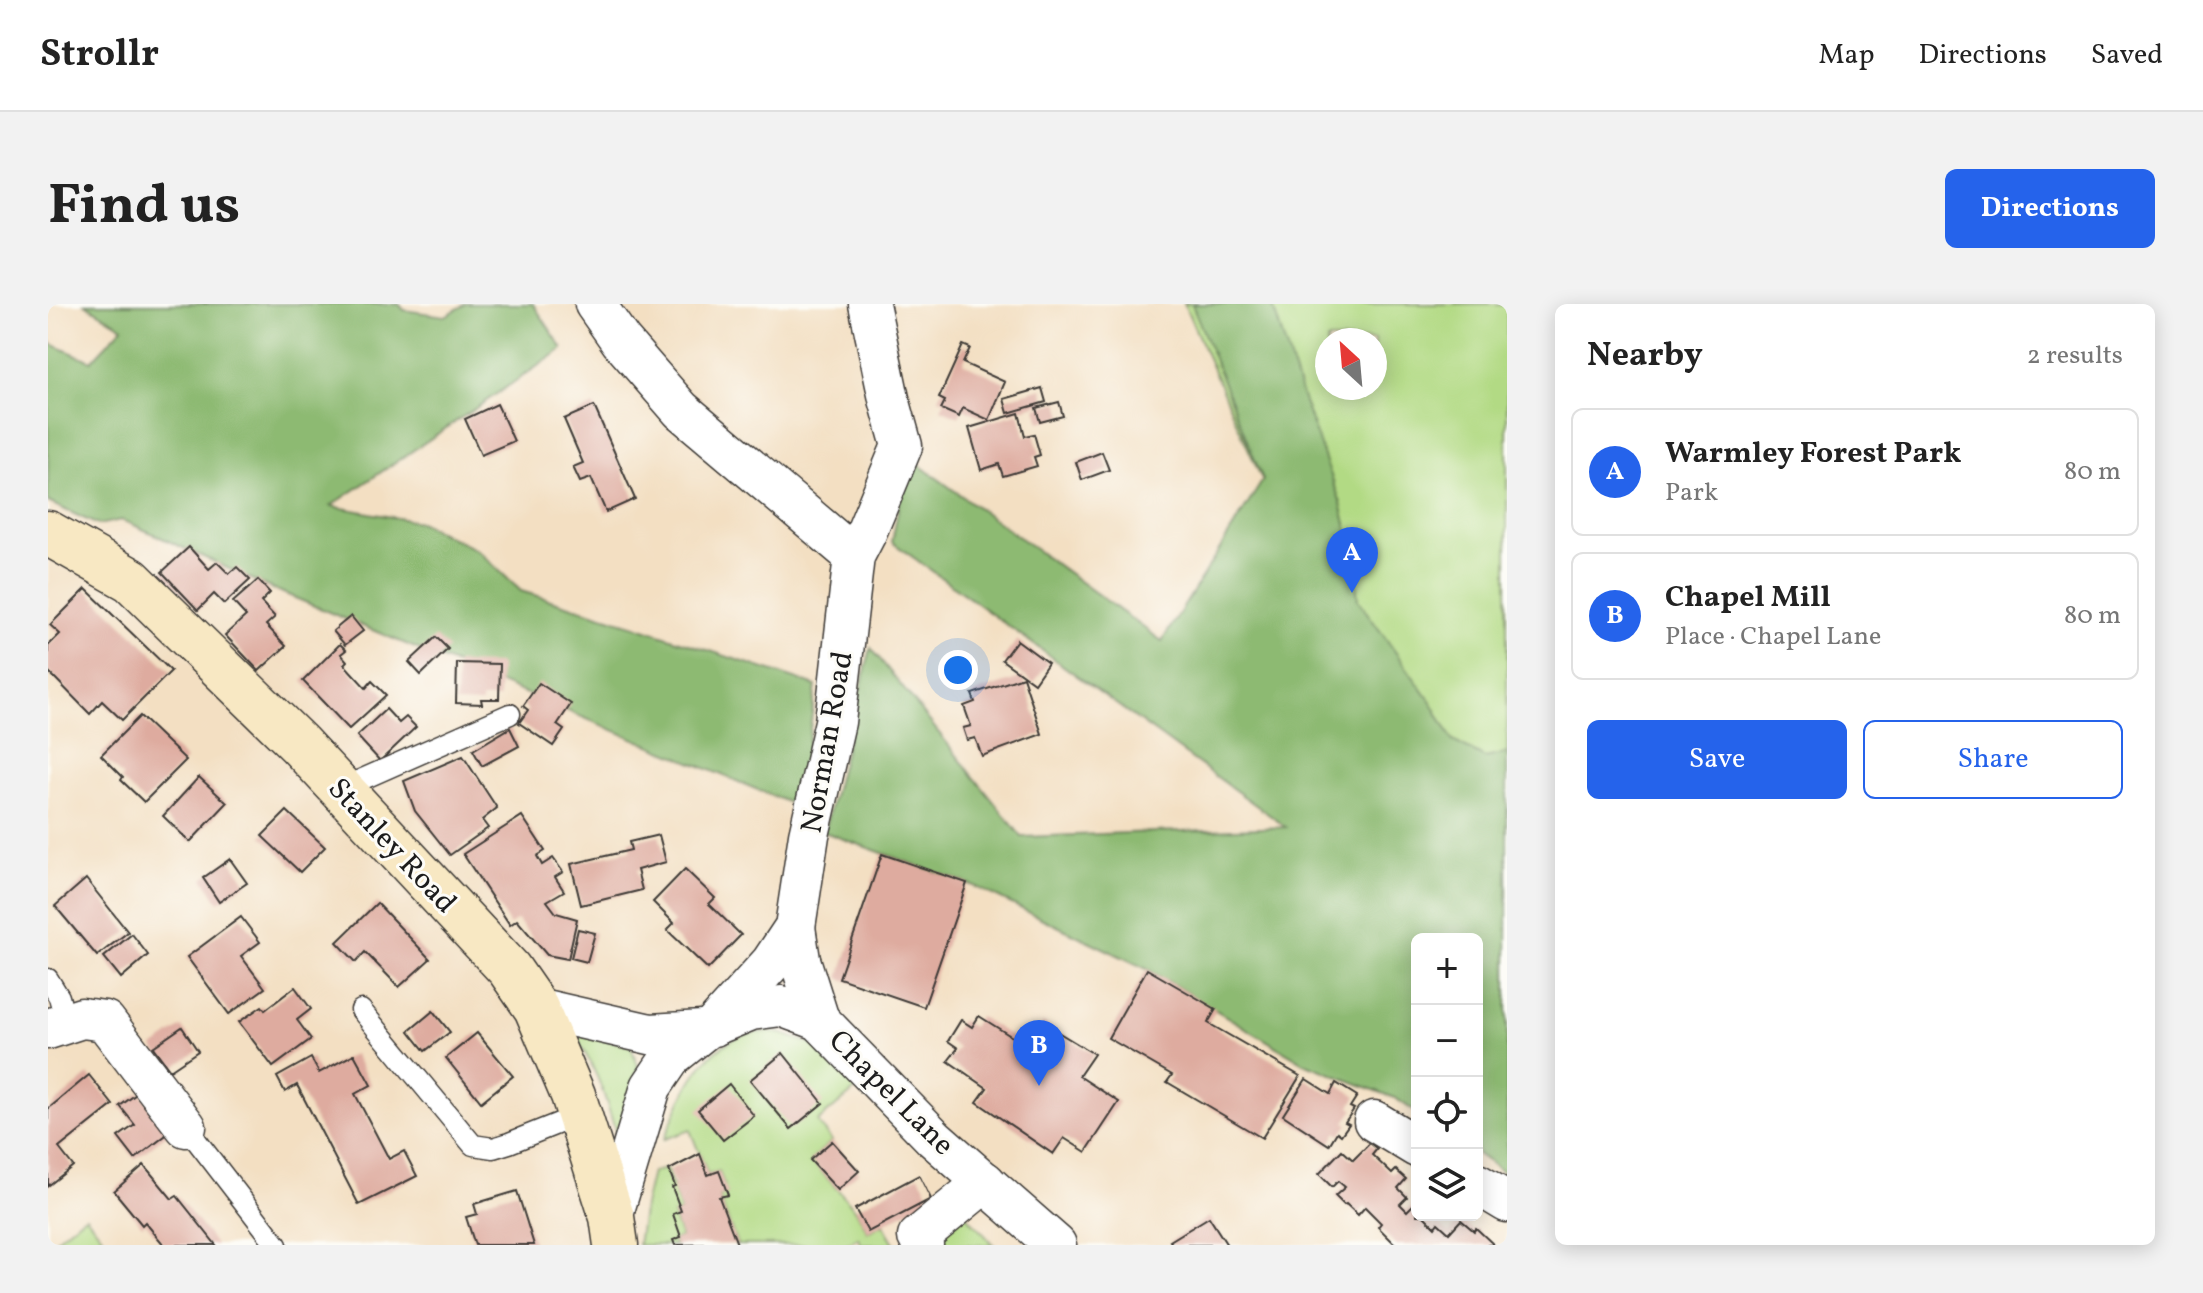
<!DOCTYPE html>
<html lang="en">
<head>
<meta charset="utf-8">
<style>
  body { margin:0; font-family:Vollkorn,serif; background:#f2f2f2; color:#222 }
  .controls { position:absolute; right:24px; bottom:24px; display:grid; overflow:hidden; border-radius:12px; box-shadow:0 4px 20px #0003 }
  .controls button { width:72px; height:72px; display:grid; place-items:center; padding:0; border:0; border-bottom:2px solid #e0e0e0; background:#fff; color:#222; font:40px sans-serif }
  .compass { position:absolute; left:1267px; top:24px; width:72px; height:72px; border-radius:50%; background:#fff; box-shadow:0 4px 20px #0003; rotate:334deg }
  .you { position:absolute; left:910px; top:366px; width:28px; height:28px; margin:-20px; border:6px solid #fff; border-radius:50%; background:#1a73e8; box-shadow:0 0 0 12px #1a73e833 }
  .badge { display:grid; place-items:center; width:52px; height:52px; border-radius:50%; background:#2563eb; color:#fff; font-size:26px; font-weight:700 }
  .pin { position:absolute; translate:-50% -66px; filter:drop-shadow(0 2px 4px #0008) }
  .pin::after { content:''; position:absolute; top:42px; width:28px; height:24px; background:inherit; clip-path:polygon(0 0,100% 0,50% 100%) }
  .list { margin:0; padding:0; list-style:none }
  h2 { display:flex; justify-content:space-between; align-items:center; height:104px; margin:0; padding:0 32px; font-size:34px }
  h2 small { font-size:26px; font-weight:400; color:#767676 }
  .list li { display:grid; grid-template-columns:52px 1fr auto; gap:24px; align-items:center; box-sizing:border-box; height:128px; margin:0 16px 16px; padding:0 16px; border:2px solid #e0e0e0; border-radius:12px }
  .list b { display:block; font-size:30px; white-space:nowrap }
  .list p { margin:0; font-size:26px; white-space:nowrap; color:#767676 }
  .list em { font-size:26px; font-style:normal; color:#767676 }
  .actions { display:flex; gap:16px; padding:24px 32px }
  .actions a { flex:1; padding:18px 0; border:2px solid #2563eb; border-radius:12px; text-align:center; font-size:28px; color:#2563eb }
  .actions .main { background:#2563eb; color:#fff }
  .icon { flex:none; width:44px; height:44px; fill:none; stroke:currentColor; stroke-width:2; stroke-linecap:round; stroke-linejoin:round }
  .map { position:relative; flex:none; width:1459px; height:941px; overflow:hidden; border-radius:12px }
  header { display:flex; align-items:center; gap:48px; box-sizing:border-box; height:112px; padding:0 40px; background:#fff; border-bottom:2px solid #e0e0e0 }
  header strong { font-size:38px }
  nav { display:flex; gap:44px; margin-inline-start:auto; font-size:28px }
  .intro { display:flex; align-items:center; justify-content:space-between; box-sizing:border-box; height:192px; padding:0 48px }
  h1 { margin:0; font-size:56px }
  .button { padding:20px 36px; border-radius:12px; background:#2563eb; color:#fff; font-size:28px; font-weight:700 }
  main { display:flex; gap:48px; padding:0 48px }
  aside { flex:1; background:#fff; border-radius:12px; box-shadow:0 4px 20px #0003 }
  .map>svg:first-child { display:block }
  .green { fill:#b2da84; stroke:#677b50; stroke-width:2; fill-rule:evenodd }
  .forest { fill:#8dba72; stroke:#546b47; stroke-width:2 }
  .building { fill:#deab9f }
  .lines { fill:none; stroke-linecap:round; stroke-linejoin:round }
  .lane-casing { stroke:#3c3935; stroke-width:23 }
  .street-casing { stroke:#3c3935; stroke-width:43 }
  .secondary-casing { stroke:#3c3935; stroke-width:47 }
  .lane { stroke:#fff; stroke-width:20 }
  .street { stroke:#fff; stroke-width:40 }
  .secondary { stroke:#f8e8c3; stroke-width:44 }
  .labels { text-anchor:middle; stroke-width:6; stroke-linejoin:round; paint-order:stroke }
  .street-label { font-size:30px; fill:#1c1c1c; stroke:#fdfcf7 }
</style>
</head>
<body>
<header>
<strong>Strollr</strong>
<nav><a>Map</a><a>Directions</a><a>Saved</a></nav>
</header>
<div class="intro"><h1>Find us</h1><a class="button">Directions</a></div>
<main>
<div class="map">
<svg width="1459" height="941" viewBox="0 0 1459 941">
  <rect width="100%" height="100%" fill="#fdfcf7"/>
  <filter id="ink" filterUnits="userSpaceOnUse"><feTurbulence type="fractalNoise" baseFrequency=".0125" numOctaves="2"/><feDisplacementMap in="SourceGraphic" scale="16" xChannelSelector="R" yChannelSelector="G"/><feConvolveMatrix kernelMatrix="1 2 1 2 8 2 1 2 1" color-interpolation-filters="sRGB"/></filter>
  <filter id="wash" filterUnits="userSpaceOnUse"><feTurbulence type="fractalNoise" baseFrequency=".006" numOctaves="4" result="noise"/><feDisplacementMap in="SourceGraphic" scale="32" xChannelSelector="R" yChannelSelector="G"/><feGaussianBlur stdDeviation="1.8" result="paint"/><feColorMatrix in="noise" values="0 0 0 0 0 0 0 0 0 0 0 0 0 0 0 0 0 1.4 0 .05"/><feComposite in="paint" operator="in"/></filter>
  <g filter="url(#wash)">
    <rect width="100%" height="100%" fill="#f3dfc2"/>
    <!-- green -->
    <g class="green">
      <path d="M 1136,0 L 1459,0 L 1459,778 L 1429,635 L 1369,635 L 1166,615 L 1242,518 L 1216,180 ZM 1279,36 L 1327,36 L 1327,84 L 1279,84 Z"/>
      <path d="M 517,722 L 583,743 L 590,762 L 573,846 C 560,803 549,755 517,722 Z"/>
      <path d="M 728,728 L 768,741 L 811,783 L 769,818 L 784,837 L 763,856 L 807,905 L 820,928 L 835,920 L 847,941 L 814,941 L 810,934 L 798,941 L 687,941 L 689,940 L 671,893 L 679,890 L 671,867 L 660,871 L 642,826 L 616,835 C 632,798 650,749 691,733 C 703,728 716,728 728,728 Z"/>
      <path d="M 618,865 L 633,907 L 625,911 L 633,933 L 625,936 L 627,941 L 590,941 L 595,906 L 604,868 Z"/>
      <path d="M 917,910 L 946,941 L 885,941 Z"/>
      <path d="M 38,912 L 61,941 L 2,941 L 34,914 Z"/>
    </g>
    <!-- forest -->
    <g class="forest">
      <path d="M 37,0 L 351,0 L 356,6 L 397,12 L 418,0 L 485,0 L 515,45 L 283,202 L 371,218 L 429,246 L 473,287 L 584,321 L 768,382 L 751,503 L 218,282 L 88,222 L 73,216 L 50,221 L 0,198 L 0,33 L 3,40 L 43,57 L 75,23 Z"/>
      <path d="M 1144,0 L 1224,0 L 1255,95 L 1293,199 L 1305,248 L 1310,296 L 1384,399 L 1405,437 L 1437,454 L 1459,449 L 1459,871 L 1429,850 L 1429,635 L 1369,635 L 1369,809 L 1347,794 L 1258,760 L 1099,665 L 926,582 L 776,528 L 823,344 L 974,533 L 1238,523 L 844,238 L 860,153 L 1114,337 L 1215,176 Z"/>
    </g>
    <g id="blocks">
      <!-- building -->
      <g class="building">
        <path d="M 915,41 L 922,44 L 915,59 L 957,78 L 941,116 L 915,104 L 911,113 L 893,105 L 897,97 L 891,94 Z"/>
        <path d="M 994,84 L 998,98 L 960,109 L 956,95 Z"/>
        <path d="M 1011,98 L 1015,112 L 992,118 L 988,104 Z"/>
        <path d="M 449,100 L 466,137 L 433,151 L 417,115 Z"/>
        <path d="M 546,102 L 587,195 L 558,208 L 543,174 L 532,178 L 525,163 L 535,159 L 516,115 Z"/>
        <path d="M 971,109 L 977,132 L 986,130 L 992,151 L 986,153 L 989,162 L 955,172 L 951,160 L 933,166 L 921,124 Z"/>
        <path d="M 1054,148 L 1061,166 L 1034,176 L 1028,158 Z"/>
        <path d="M 141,243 L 161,265 L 169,258 L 181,270 L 189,263 L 202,276 L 176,300 L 166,290 L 150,306 L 114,268 Z"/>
        <path d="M 210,276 L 222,289 L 213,298 L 227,313 L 218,321 L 238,342 L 211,367 L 177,331 L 198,312 L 185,298 Z"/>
        <path d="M 38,285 L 123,367 L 74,416 L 54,397 L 42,410 L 0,367 L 0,342 L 12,330 L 2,321 Z"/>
        <path d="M 303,312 L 315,327 L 297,341 L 285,327 Z"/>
        <path d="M 388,333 L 400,345 L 373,371 L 361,358 Z"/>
        <path d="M 969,336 L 1000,359 L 986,379 L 954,356 Z"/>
        <path d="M 292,340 L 298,346 L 293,350 L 299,357 L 296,360 L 318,384 L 324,377 L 338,391 L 301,425 L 255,377 Z"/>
        <path d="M 409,359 L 452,360 L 451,395 L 433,395 L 434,400 L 408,399 Z"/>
        <path d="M 975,373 L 994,430 L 934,452 L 927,434 L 919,436 L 915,424 L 923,422 L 916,402 L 927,398 L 924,390 Z"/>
        <path d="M 491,379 L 523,400 L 509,421 L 516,426 L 505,442 L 471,419 L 480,406 L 475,402 Z"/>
        <path d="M 338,405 L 351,419 L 358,413 L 368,423 L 332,457 L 309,432 Z"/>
        <path d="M 92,412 L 138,456 L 96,498 L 73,476 L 75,473 L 53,451 Z"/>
        <path d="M 462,424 L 471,442 L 434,462 L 425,446 Z"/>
        <path d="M 415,452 L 449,504 L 434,516 L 440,524 L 402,551 L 367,507 L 356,477 Z"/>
        <path d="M 151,473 L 179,499 L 142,538 L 115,512 Z"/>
        <path d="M 239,507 L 277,543 L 252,568 L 214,532 Z"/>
        <path d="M 474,512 L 497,547 L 489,552 L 494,561 L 505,554 L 515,568 L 507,573 L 516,587 L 499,597 L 508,609 L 529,615 L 520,655 L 499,651 L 469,616 L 462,621 L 415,550 Z"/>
        <path d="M 611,531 L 618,558 L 589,566 L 594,586 L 533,601 L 523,560 L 583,546 L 581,538 Z"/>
        <path d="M 834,550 L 919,579 L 876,703 L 791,674 Z"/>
        <path d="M 182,555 L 199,579 L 171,598 L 155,574 Z"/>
        <path d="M 637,565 L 667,594 L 661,600 L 693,631 L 660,665 L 619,626 L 626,619 L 605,598 Z"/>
        <path d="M 38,575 L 80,628 L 49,652 L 7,602 Z"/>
        <path d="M 329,599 L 382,655 L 351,683 L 317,648 L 308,658 L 289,638 Z"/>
        <path d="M 193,613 L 212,638 L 193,652 L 217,684 L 181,710 L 139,653 Z"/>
        <path d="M 530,625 L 547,629 L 539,658 L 523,654 Z"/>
        <path d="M 84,630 L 100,651 L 73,674 L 56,653 Z"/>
        <path d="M 1099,665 L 1168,705 L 1160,719 L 1252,772 L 1214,834 L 1119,778 L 1124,771 L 1060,734 Z"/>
        <path d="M 247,683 L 263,705 L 249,716 L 263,735 L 225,763 L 191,718 L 214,702 L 217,706 Z"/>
        <path d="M 385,707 L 402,728 L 377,747 L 361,727 Z"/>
        <path d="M 931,712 L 980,743 L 995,719 L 1046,750 L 1031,772 L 1071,798 L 1038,848 L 1016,834 L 1005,850 L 929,798 L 939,784 L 900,757 L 910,744 L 900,737 L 913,716 L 924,723 Z"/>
        <path d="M 134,723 L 150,747 L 122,766 L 105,743 Z"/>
        <path d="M 429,729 L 465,772 L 433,798 L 398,754 Z"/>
        <path d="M 735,749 L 775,799 L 743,825 L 702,776 Z"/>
        <path d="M 306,750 L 323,781 L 307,790 L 341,855 L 356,847 L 369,872 L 311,901 L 249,781 L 237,788 L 229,773 L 263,754 L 271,769 Z"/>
        <path d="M 41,771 L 65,801 L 11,844 L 25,862 L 0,882 L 0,805 Z"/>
        <path d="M 1258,775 L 1282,790 L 1288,779 L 1309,792 L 1302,803 L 1306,805 L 1297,818 L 1301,820 L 1293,831 L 1289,828 L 1281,841 L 1235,811 Z"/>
        <path d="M 681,780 L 706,812 L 675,836 L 650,806 Z"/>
        <path d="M 91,788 L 122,828 L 87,855 L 70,833 L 87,821 L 72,802 Z"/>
        <path d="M 784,837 L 811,867 L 790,886 L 762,856 Z"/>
        <path d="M 1322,839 L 1329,845 L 1324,851 L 1344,870 L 1348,866 L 1358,875 L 1350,884 L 1359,893 L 1352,900 L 1359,907 L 1365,901 L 1369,906 L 1369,911 L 1375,911 L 1387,923 L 1390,919 L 1401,929 L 1413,916 L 1426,927 L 1428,924 L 1446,941 L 1348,941 L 1330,923 L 1333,919 L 1317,903 L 1310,911 L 1298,900 L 1296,901 L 1287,892 L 1297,883 L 1290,877 L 1284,883 L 1271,870 L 1294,846 L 1305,856 Z"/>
        <path d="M 652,850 L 660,871 L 671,867 L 680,891 L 671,893 L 689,940 L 627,941 L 625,936 L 633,933 L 625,910 L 633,907 L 624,883 L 627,882 L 621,866 Z"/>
        <path d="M 96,861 L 124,895 L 129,892 L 168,941 L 116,941 L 97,918 L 94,921 L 66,887 Z"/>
        <path d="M 871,871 L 883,895 L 820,928 L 807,905 Z"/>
        <path d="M 469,887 L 486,941 L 427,941 L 418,913 L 429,910 L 426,900 Z"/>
        <path d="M 1161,913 L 1179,941 L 1125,941 L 1122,937 Z"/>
      </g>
    </g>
  </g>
  <g filter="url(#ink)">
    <use href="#blocks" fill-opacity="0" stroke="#3c3935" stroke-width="2"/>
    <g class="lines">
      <defs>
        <g id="lane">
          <path d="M 292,485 L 462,410"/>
          <path d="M 0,675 L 11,693 L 18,719"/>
          <path d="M 313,706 L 425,841 L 445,844 L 461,839 L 531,811"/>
          <path d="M 138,823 L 229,941"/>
        </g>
        <g id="street">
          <path d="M 547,0 L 573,37 L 633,106 L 806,252"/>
          <path d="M 747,623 L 752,656 L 771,716"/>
          <path d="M 488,704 L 602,730 L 655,727 L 624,752 L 603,783 L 564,913"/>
          <path d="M 669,720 L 703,706 L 733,702 L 771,716 L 886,834 L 1008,941"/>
          <path d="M 666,722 L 723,659 L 747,623 L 761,531 L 787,418 L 806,252 L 818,229 L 854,142 L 841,95 L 821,0"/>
          <path d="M 0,725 L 34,714 L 57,717 L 138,823"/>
          <path d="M 1326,817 L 1369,843"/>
          <path d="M 1429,880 L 1459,898"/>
          <path d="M 875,941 L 870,933 L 937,878"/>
        </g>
        <path id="secondary" d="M 0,229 L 83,276 L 251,440 L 461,665 L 488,704 L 525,791 L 564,913 L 568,941"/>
      </defs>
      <!-- lane casing -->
      <use href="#lane" class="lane-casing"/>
      <!-- street casing -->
      <use href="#street" class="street-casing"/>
      <!-- secondary casing -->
      <use href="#secondary" class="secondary-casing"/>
      <!-- lane -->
      <use href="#lane" class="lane"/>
      <!-- street -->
      <use href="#street" class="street"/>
      <!-- secondary -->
      <use href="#secondary" class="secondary"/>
    </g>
  </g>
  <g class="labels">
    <!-- street labels -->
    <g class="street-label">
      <text transform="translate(778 438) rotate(-80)" y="10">Norman Road</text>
      <text transform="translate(345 541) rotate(47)" y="10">Stanley Road</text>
      <text transform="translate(844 788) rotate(45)" y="10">Chapel Lane</text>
    </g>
  </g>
</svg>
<div class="controls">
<button>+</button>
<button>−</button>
<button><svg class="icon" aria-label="locate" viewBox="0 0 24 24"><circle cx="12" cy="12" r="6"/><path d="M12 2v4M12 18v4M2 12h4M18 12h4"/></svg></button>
<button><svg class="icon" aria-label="layers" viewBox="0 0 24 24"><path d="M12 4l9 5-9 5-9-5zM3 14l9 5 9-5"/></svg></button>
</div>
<svg class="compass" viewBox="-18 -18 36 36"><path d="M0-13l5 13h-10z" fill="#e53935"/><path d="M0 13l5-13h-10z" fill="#767676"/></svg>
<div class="you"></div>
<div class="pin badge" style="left:1304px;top:289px">A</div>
<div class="pin badge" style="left:991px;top:782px">B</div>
</div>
<aside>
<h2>Nearby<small>2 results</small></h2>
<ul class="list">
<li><span class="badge">A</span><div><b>Warmley Forest Park</b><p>Park</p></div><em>80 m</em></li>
<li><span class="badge">B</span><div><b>Chapel Mill</b><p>Place · Chapel Lane</p></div><em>80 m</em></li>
</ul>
<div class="actions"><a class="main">Save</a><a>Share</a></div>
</aside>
</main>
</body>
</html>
